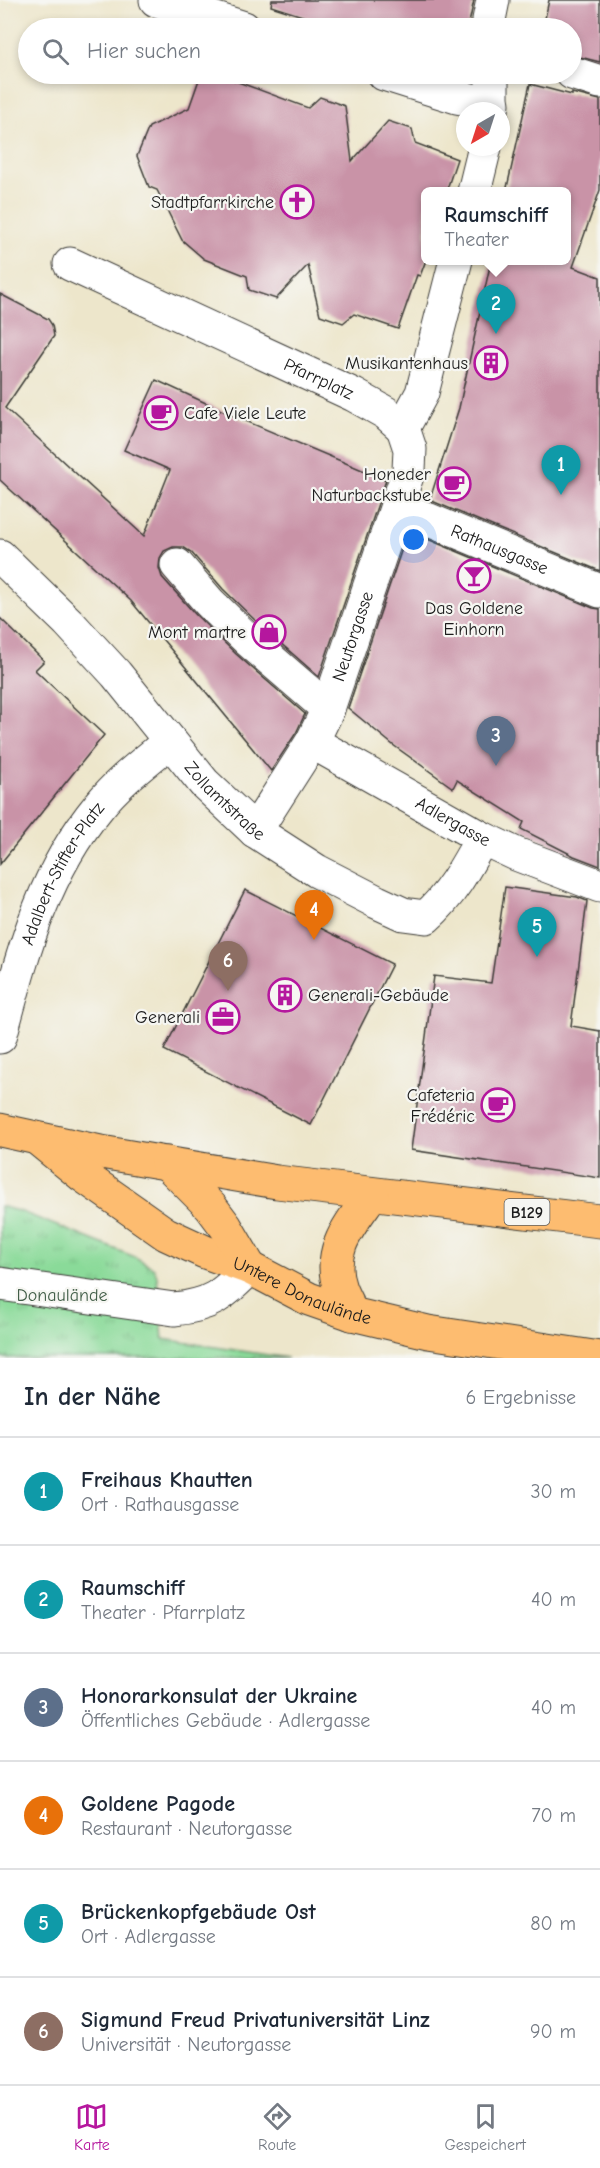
<!DOCTYPE html>
<html lang="de">
<meta charset="utf-8">
<style>
body{margin:0;font-family:"Comic Neue",sans-serif;background:#f2f2f3;color:#1f2937}
.compass{position:absolute;left:456px;top:102px;width:54px;height:54px;border-radius:50%;background:#fff;box-shadow:0 3px 9px #0003;rotate:219deg}
.you{position:absolute;left:414px;top:540px;width:21px;height:21px;margin:-15px;border:4px solid #fff;border-radius:50%;background:#1a73e8;box-shadow:0 0 0 9px #1a73e833}
.badge{display:grid;place-items:center;width:39px;height:39px;border-radius:50%;background:#b5179e;color:#fff;font-size:20px;font-weight:700}
.pin{position:absolute;translate:-50% -50px;filter:drop-shadow(0 2px 3px #0008)}
.pin::after{content:'';position:absolute;top:32px;width:21px;height:18px;background:inherit;clip-path:polygon(0 0,100% 0,50% 100%)}
.popup{position:absolute;left:421px;top:187px;width:150px;height:78px;box-sizing:border-box;display:grid;place-content:center;border-radius:9px;background:#fff;filter:drop-shadow(0 2px 4px #0005);font-size:20px;white-space:nowrap;color:#747a83}
.popup b{font-size:22px;color:#1f2937}
.popup::after{content:'';position:absolute;left:50%;top:100%;margin-left:-12px;border:12px solid transparent;border-top-color:#fff}
.list{margin:0;padding:0;list-style:none}
h2{display:flex;justify-content:space-between;align-items:center;height:78px;margin:0;padding:0 24px;font-size:26px}
h2 small{font-size:20px;font-weight:400;color:#747a83}
.list li{display:grid;grid-template-columns:39px 1fr auto;gap:18px;align-items:center;box-sizing:border-box;height:108px;padding:0 24px;border-top:2px solid #e0e1e3}
.list b{display:block;font-size:22px;white-space:nowrap}
.list p{margin:0;font-size:20px;white-space:nowrap;color:#747a83}
.list em{font-size:20px;font-style:normal;color:#747a83}
.icon{flex:none;width:33px;height:33px;fill:none;stroke:currentColor;stroke-width:2;stroke-linecap:round;stroke-linejoin:round}
.map{position:relative;flex:none;width:600px;height:1358px;overflow:hidden}
.search{position:absolute;background:#fff;box-shadow:0 3px 9px #0003;left:18px;right:18px;top:18px;height:66px;display:flex;align-items:center;gap:15px;box-sizing:border-box;padding:0 21px;border-radius:33px;color:#747a83;font-size:22px}
.sheet{height:726px;background:#fff}
nav{display:flex;justify-content:space-around;align-items:center;box-sizing:border-box;height:84px;border-top:2px solid #e0e1e3;background:#fff;font-size:16px;color:#747a83}
nav a{display:grid;justify-items:center;gap:3px}
nav .on{color:#b5179e}
.map>svg:first-child{display:block}
</style>
<div class="map">
<svg width="600" height="1358" viewBox="0 0 600 1358">
<defs>
<pattern id="park-tufts" width="24" height="20" patternUnits="userSpaceOnUse" patternTransform="scale(1.5)"><rect width="24" height="20" fill="#8ada99"/><path d="M3 7l-1-3M5 7V3M7 7l1-3M15 17l-1-3M17 17v-4M19 17l1-3" fill="none" stroke="#76ba83"/></pattern>
</defs>
<rect width="100%" height="100%" fill="#f6f6f2"/>
<filter id="ink" filterUnits="userSpaceOnUse"><feTurbulence type="fractalNoise" baseFrequency=".0167" numOctaves="2"/><feDisplacementMap in="SourceGraphic" scale="12" xChannelSelector="R" yChannelSelector="G"/><feConvolveMatrix kernelMatrix="1 2 1 2 8 2 1 2 1" color-interpolation-filters="sRGB"/></filter>
<filter id="wash" filterUnits="userSpaceOnUse"><feTurbulence type="fractalNoise" baseFrequency=".008" numOctaves="4" result="noise"/><feDisplacementMap in="SourceGraphic" scale="24" xChannelSelector="R" yChannelSelector="G"/><feGaussianBlur stdDeviation="1.35" result="paint"/><feColorMatrix in="noise" values="0 0 0 0 0 0 0 0 0 0 0 0 0 0 0 0 0 1.4 0 .05"/><feComposite in="paint" operator="in"/></filter>
<g filter="url(#wash)">
<rect width="100%" height="100%" fill="#ede6cb"/>
<polygon fill="url(#park-tufts)" stroke="#537b5a" stroke-width="1.5" points="0,1206 22,1212 135,1257 154,1268 157,1276 163,1339 288,1358 0,1358"/>
<g id="blocks">
<g fill="#c993a7">
<polygon points="272,0 474,0 468,28 340,28 271,6"/>
<polygon points="549,0 600,0 600,62 572,55 572,28 543,28"/>
<polygon points="201,74 231,74 230,79 308,108 320,97 345,106 352,161 388,121 412,129 415,143 457,159 446,192 426,192 426,260 420,276 417,275 398,329 354,314 343,323 320,315 308,265 276,299 249,290 247,276 204,259 182,240 157,190 149,187 137,156 149,127 189,108"/>
<polygon points="530,84 572,95 572,93 600,100 600,190 573,267 600,277 600,571 420,496 430,499 459,408 491,261 567,261 567,192 506,192"/>
<polygon points="0,294 48,319 52,325 54,336 5,408 144,536 170,470 124,450 156,380 234,416 386,480 319,677 261,626 223,589 191,552 183,547 173,547 164,551 160,558 159,568 162,577 195,614 236,654 305,714 296,733 271,771 131,601 0,480"/>
<polygon points="408,531 593,608 600,609 600,866 574,856 521,829 524,822 457,780 453,788 393,745 348,708"/>
<polygon points="0,618 44,661 35,670 104,735 0,864"/>
<polygon points="505,887 577,897 587,901 571,1026 600,1031 600,1178 411,1150 434,976 491,983"/>
<polygon points="245,890 392,964 311,1125 164,1050"/>
</g>
</g>
</g>
<g filter="url(#ink)">
<use href="#blocks" fill-opacity="0" stroke="#3b3a36" stroke-width="1.5"/>
<g fill="none" stroke-linecap="round" stroke-linejoin="round">
<defs>
<g id="minor">
<polyline points="156,0 244,28"/>
<polyline points="489,28 489,20 493,0"/>
<polyline points="572,73 600,82"/>
<polyline points="384,74 457,97 493,104"/>
<polyline points="492,111 492,74"/>
<polyline points="474,192 485,147"/>
<path id="s1" d="M70 264 354 395 386 413 403 428"/>
<polyline points="403,428 422,393 456,260"/>
<path id="s2" d="M398 507 600 591"/>
<path id="s3" d="M0 556 68 622 116 674 204 783 255 831 317 871 377 902 403 914 426 917C451 895 466 867 482 838"/>
<polyline points="177,565 209,602 248,640 328,709"/>
<path id="s4" d="M312 742 482 838 516 854 600 886"/>
<path id="s5" d="M255 831 312 742 328 709 409 470 410 449 403 428"/>
<path id="s6" d="M0 1037C23 953 42 875 99 806 119 781 145 762 170 741"/>
<path d="M0 1284 174 1309C213 1305 222 1295 250 1268"/>
</g>
<g id="major">
<polyline points="0,1130 101,1152 277,1182 600,1221"/>
<path id="s7" d="M39 1140 82 1175 166 1234 205 1252 250 1268 309 1299 352 1314 428 1332 600 1358"/>
<polyline points="167,1163 211,1207 226,1227 250,1268"/>
<path d="M352 1314C348 1306 343 1297 340 1289 326 1250 351 1224 372 1194"/>
</g>
</defs>
<use href="#minor" stroke="#3b3a36" stroke-width="35"/>
<use href="#major" stroke="#3b3a36" stroke-width="35"/>
<use href="#minor" stroke="#fff" stroke-width="33"/>
<use href="#major" stroke="#fdbc6f" stroke-width="33"/>
</g>
</g>
<defs>
<symbol id="church-ring" viewBox="-11 -11 22 22"><circle r="9.5" fill="#f6f6f2" stroke="#b5179e" stroke-width="1.5"/><path d="M-1.2-6h2.4v3.5h3.3v2.4h-3.3V6h-2.4V-.1h-3.3v-2.4h3.3Z" fill="#b5179e"/></symbol>
<symbol id="building-ring" viewBox="-11 -11 22 22"><circle r="9.5" fill="#f6f6f2" stroke="#b5179e" stroke-width="1.5"/><path d="M-4-6H4V6H1V3H-1V6H-4ZM-2.5-4.3h1.7v1.8h-1.7ZM.8-4.3h1.7v1.8H.8ZM-2.5-1h1.7V.8h-1.7ZM.8-1h1.7V.8H.8Z" fill="#b5179e"/></symbol>
<symbol id="cafe-ring" viewBox="-11 -11 22 22"><circle r="9.5" fill="#f6f6f2" stroke="#b5179e" stroke-width="1.5"/><path d="M-5.5-4.5H6V0H3Q3 3.5 0 3.5H-2.5Q-5.5 3.5-5.5 0ZM3-3.2v2h1.7v-2ZM-6 4.5H4V6H-6Z" fill="#b5179e"/></symbol>
<symbol id="bar-ring" viewBox="-11 -11 22 22"><circle r="9.5" fill="#f6f6f2" stroke="#b5179e" stroke-width="1.5"/><path d="M-6-5H6L.8 .8V4.5H3.5V6h-7V4.5H-.8V.8Z" fill="#b5179e"/></symbol>
<symbol id="shop-ring" viewBox="-11 -11 22 22"><circle r="9.5" fill="#f6f6f2" stroke="#b5179e" stroke-width="1.5"/><path d="M-5-2.5h2.3a2.7 3.5 0 0 1 5.4 0H5L5.5 6h-11ZM-1.5-2.5h3a1.5 2.3 0 0 0-3 0Z" fill="#b5179e"/></symbol>
<symbol id="office-ring" viewBox="-11 -11 22 22"><circle r="9.5" fill="#f6f6f2" stroke="#b5179e" stroke-width="1.5"/><path d="M-6-3h4V-5.5h4V-3h4V5H-6ZM-1-4.5V-3h2v-1.5ZM-6 0V1H6V0Z" fill="#b5179e"/></symbol>
</defs>
<g fill-rule="evenodd">
<use href="#church-ring" x="278" y="183" width="38" height="38"/>
<use href="#building-ring" x="472" y="344" width="38" height="38"/>
<use href="#cafe-ring" x="142" y="394" width="38" height="38"/>
<use href="#cafe-ring" x="435" y="465" width="38" height="38"/>
<use href="#bar-ring" x="455" y="557" width="38" height="38"/>
<use href="#shop-ring" x="250" y="613" width="38" height="38"/>
<use href="#building-ring" x="266" y="976" width="38" height="38"/>
<use href="#office-ring" x="204" y="998" width="38" height="38"/>
<use href="#cafe-ring" x="479" y="1086" width="38" height="38"/>
</g>
<g text-anchor="middle" stroke-width="4.5" stroke-linejoin="round" paint-order="stroke">
<rect fill="#f6f6f2" stroke="#5d5d5c" stroke-width="1.5" x="504.5" y="1199" width="45" height="26" rx="4.5"/>
<g font-size="16" font-weight="bold" fill="#1c1c1c">
<text x="527" y="1218">B129</text>
</g>
<g font-size="18" fill="#1c1c1c" stroke="#f6f6f2" text-anchor="end">
<text x="274" y="208">Stadtpfarrkirche</text>
<text x="468" y="369">Musikantenhaus</text>
<text x="184" y="419" text-anchor="start">Cafe Viele Leute</text>
<text x="431" y="480">Honeder<tspan x="431" dy="21">Naturbackstube</tspan></text>
<text x="474" y="614" text-anchor="middle">Das Goldene<tspan x="474" dy="21">Einhorn</tspan></text>
<text x="246" y="638">Mont martre</text>
<text x="308" y="1001" text-anchor="start">Generali-Gebäude</text>
<text x="200" y="1023">Generali</text>
<text x="475" y="1101">Cafeteria<tspan x="475" dy="21">Frédéric</tspan></text>
</g>
<g font-size="18" fill="#1c1c1c" stroke="#f6f6f2">
<text dy="6" stroke="none"><textPath href="#s1" startOffset="274">Pfarrplatz</textPath></text>
<text dy="6" stroke="none"><textPath href="#s2" startOffset="110">Rathausgasse</textPath></text>
<text dy="6" stroke="none"><textPath href="#s5" startOffset="219">Neutorgasse</textPath></text>
<text dy="6" stroke="none"><textPath href="#s3" startOffset="333">Zollamtstraße</textPath></text>
<text dy="6" stroke="none"><textPath href="#s4" startOffset="162">Adlergasse</textPath></text>
<text dy="6" stroke="none"><textPath href="#s6" startOffset="176">Adalbert-Stifter-Platz</textPath></text>
<text dy="6" stroke="none"><textPath href="#s7" startOffset="306">Untere Donaulände</textPath></text>
</g>
<g font-size="18" fill="#425e48" stroke="#f6f6f2">
<text x="62" y="1301">Donaulände</text>
</g>
</g>
</svg>
<svg class="compass" viewBox="-18 -18 36 36"><path d="M0-13l5 13h-10z" fill="#e53935"/><path d="M0 13l5-13h-10z" fill="#747a83"/></svg>
<div class="you"></div>
<div class="pin badge" style="left:561px;top:495px;background:#0f9aa8">1</div>
<div class="pin badge" style="left:496px;top:334px;background:#0f9aa8">2</div>
<div class="popup"><b>Raumschiff</b>Theater</div>
<div class="pin badge" style="left:496px;top:766px;background:#5c6f8a">3</div>
<div class="pin badge" style="left:314px;top:940px;background:#e8710a">4</div>
<div class="pin badge" style="left:537px;top:957px;background:#0f9aa8">5</div>
<div class="pin badge" style="left:228px;top:991px;background:#8d6e63">6</div>
<div class="search"><svg class="icon" aria-label="search" viewBox="0 0 24 24"><circle cx="10" cy="10" r="6"/><path d="M15 15l6 6"/></svg>Hier suchen</div>
</div>
<section class="sheet">
<h2>In der Nähe<small>6 Ergebnisse</small></h2>
<ul class="list">
<li><span class="badge" style="background:#0f9aa8">1</span><div><b>Freihaus Khautten</b><p>Ort · Rathausgasse</p></div><em>30 m</em></li>
<li><span class="badge" style="background:#0f9aa8">2</span><div><b>Raumschiff</b><p>Theater · Pfarrplatz</p></div><em>40 m</em></li>
<li><span class="badge" style="background:#5c6f8a">3</span><div><b>Honorarkonsulat der Ukraine</b><p>Öffentliches Gebäude · Adlergasse</p></div><em>40 m</em></li>
<li><span class="badge" style="background:#e8710a">4</span><div><b>Goldene Pagode</b><p>Restaurant · Neutorgasse</p></div><em>70 m</em></li>
<li><span class="badge" style="background:#0f9aa8">5</span><div><b>Brückenkopfgebäude Ost</b><p>Ort · Adlergasse</p></div><em>80 m</em></li>
<li><span class="badge" style="background:#8d6e63">6</span><div><b>Sigmund Freud Privatuniversität Linz</b><p>Universität · Neutorgasse</p></div><em>90 m</em></li>
</ul>
</section>
<nav>
<a class="on"><svg class="icon" aria-label="map" viewBox="0 0 24 24"><path d="M3 6l6-2 6 2 6-2v14l-6 2-6-2-6 2zM9 4v14M15 6v14"/></svg>Karte</a>
<a><svg class="icon" aria-label="directions" viewBox="0 0 24 24"><path d="M12 3l9 9-9 9-9-9zM9 14v-3h6M13 9l2 2-2 2"/></svg>Route</a>
<a><svg class="icon" aria-label="saved" viewBox="0 0 24 24"><path d="M7 4h10v16l-5-4-5 4z"/></svg>Gespeichert</a>
</nav>
